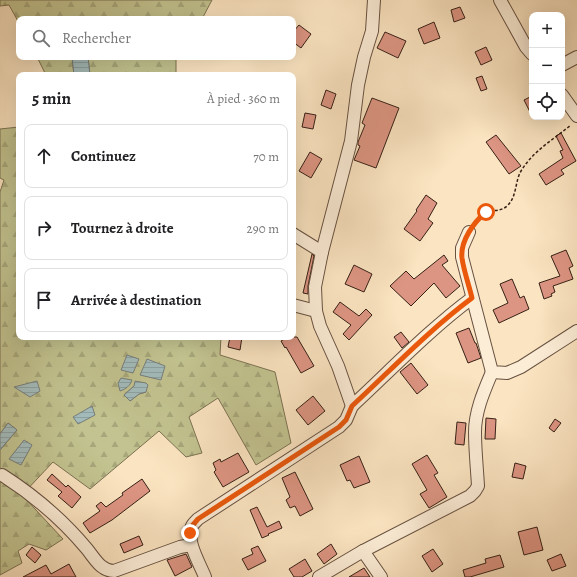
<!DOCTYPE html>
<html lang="fr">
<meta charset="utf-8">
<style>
body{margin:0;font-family:Alegreya,serif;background:#f2f2f2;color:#202124}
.controls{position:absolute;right:12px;top:12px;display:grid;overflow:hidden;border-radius:8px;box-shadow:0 4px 16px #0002}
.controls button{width:36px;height:36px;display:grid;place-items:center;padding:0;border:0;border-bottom:1px solid #e0e0e0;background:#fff;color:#202124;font:20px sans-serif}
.stop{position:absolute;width:12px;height:12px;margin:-9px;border:3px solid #ea580c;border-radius:50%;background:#fff}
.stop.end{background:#ea580c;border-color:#fff;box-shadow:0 1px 4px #0008}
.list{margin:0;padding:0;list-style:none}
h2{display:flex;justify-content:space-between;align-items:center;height:52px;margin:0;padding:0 16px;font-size:17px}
h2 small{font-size:13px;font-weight:400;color:#757577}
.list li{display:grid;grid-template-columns:26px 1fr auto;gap:12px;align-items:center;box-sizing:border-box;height:64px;margin:0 8px 8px;padding:0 8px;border:1px solid #e0e0e0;border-radius:8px}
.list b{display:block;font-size:15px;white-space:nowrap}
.list em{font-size:13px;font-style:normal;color:#757577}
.icon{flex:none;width:22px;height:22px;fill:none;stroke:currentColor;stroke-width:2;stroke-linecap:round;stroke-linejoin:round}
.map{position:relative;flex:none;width:577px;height:577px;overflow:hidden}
.search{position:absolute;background:#fff;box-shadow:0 4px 16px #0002;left:16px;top:16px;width:280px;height:44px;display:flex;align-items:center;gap:10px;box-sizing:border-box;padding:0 14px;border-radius:8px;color:#757577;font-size:15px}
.panel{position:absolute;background:#fff;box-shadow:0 4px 16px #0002;left:16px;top:72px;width:280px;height:268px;border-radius:8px}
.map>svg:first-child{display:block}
</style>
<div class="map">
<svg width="577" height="577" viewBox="0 0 577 577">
<defs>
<pattern id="forest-firs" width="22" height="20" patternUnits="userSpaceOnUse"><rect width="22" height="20" fill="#c2c390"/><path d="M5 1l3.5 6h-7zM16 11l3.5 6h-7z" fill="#a7a77b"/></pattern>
<pattern id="water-rules" width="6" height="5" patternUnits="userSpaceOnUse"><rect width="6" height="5" fill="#a3bcbc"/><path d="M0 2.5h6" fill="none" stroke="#8da1a1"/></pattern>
</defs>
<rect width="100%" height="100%" fill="#fbe4c1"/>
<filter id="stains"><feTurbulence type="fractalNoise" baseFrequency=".005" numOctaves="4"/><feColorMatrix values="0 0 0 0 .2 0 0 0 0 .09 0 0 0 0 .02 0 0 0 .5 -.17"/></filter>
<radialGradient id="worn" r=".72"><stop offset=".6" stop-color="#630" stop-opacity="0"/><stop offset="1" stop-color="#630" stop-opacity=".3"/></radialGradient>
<g fill="url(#forest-firs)" stroke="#7c7253" fill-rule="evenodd">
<polygon points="0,0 212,0 202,19 19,19 19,23 9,5 0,6"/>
<polygon points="37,57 72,57 74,75 46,75"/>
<polygon points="88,57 176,57 176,75 90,75"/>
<path d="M19 127V337H221L220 355 275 372 291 443 256 465 218 398 189 417 202 453 186 457 159 431 90 489 53 462 22 495 63 539 46 550 29 544 18 551 22 563 0 575V450L17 430 8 423 0 434V192L4 180 0 178V129ZM134 386 146 392 139 394 130 401 124 395Z"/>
</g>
<g fill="url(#water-rules)" stroke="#777e7a">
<polygon points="72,57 88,57 90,75 74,75"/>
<polygon points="127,355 139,359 133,373 121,370"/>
<polygon points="147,359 165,366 161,380 140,375"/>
<path d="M121 378 132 380C130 386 126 389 120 391L118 383Z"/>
<polygon points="37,381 40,391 30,397 14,387"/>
<polygon points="135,381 146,383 148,385 146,392 139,394 130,401 124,395 134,386"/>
<polygon points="92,406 95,415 78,424 73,417"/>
<polygon points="8,423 17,430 0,450 0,434"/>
<polygon points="24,440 32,445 21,465 9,459"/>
</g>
<g fill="#dd9583" stroke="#362016">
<polygon points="460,7 465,18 454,22 451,10"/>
<polygon points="434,22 440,38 424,44 418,29"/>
<polygon points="299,25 311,34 301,48 293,42 293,32"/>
<polygon points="385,32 406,41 398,58 377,48"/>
<polygon points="486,47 492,60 481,65 475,52"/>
<polygon points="482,76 487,89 481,91 476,78"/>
<polygon points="326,90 336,94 331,109 321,105"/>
<polygon points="532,96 532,116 524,100"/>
<polygon points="372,98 399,108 376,168 354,160 360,146 358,145 358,142 365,125 362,123"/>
<polygon points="305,113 316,115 313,129 302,127"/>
<polygon points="561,133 576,161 561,170 564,174 546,185 539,174 563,158 560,151 563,150 556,136"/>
<polygon points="496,135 521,166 509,174 486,142"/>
<polygon points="310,152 322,159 311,178 299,171"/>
<polygon points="426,195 437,203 428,219 433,223 420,241 404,229 417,211 416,210"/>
<polygon points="566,250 573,266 569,268 573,279 553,286 555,292 551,294 552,296 544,299 539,283 560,276 551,256"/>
<polygon points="312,254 314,256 308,286 308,294 303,293"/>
<polygon points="444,255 448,261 442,265 460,286 446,298 434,283 411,306 390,286 406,271 414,279"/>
<polygon points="354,265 372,274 364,292 345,284"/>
<polygon points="512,279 520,298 524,296 529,309 499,323 493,310 508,303 500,284"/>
<polygon points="340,302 359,316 366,309 372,315 349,340 343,334 351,325 333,312"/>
<polygon points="469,328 475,343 476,343 481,358 468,363 456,333"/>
<polygon points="401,332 409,342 402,348 394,337"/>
<polygon points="230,337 242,337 240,350 228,347"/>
<polygon points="288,337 297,337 314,366 301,373 286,347 285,348 281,341"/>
<polygon points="411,363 428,385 417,394 400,372"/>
<polygon points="313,396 325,411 308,425 296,410"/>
<polygon points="486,418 496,419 495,439 485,439"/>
<polygon points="555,419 561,423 554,432 549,428"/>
<polygon points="457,422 466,423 464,445 455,444"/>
<polygon points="238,453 249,472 223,487 214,472 216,470 213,463 220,459 221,462"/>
<polygon points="427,455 438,473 434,475 447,497 429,508 420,494 427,490 412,464"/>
<polygon points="359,456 370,482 354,488 350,480 347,481 340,465"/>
<polygon points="515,463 526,466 523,479 512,477"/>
<polygon points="295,472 313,509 300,516 295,506 290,508 286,500 290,497 282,478"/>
<polygon points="52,474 66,487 68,485 81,497 72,508 58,496 62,492 47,480"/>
<polygon points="142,479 150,491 112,520 90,533 83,523 100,511 96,506 101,502 106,507 123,495 122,493"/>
<polygon points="257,507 267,527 279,521 282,528 268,534 269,535 262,538 250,510"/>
<polygon points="537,527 543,550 524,555 518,532"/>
<polygon points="139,536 143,545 124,553 120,544"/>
<polygon points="331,544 337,554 324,564 317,554"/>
<polygon points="258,546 266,561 248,570 242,559 253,554 251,549"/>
<polygon points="32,547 41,555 35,563 26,555"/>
<polygon points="433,549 443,564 432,572 422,556"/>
<polygon points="186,554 192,567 175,576 167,560"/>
<polygon points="561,554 566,566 552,571 547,560"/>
<polygon points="500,555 504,567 470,577 465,577 463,570 486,563 485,559"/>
<polygon points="305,559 312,571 302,577 294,577 289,569"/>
<polygon points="69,564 76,577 23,577 46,565 51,574"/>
<polygon points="364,568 370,577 349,577"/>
</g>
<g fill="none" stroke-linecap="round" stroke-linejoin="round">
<defs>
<g id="minor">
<polyline points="500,0 526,47 532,54"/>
<polyline points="562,65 577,57"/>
<polyline points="562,95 577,116"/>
<polyline points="469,232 462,248 462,257 492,372 507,373 521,367 577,331"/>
<polyline points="293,234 322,252"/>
<polyline points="293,305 316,311"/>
<polyline points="352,406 338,366 320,326 316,311 315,287 322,252 351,141 358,85 364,57 372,31 374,0"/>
<path d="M2 475C35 496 62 519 87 549 95 559 101 571 114 571L180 547 191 545"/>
<polyline points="363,551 381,577"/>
<path d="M205 577C200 564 185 540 192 526 193 524 196 521 198 519L339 427 346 420 352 406C392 369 429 330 472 298"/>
<path d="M319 577 363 551 470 496 475 491 478 486C477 468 475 450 475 432 475 411 484 391 492 372"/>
</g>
</defs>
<use href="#minor" stroke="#675141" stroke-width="14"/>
<path stroke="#362016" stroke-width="1.5" stroke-dasharray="3 2" stroke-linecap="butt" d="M474 223C486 205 499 215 508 205 517 196 515 181 521 171 533 151 554 139 571 125"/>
<use href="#minor" stroke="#fcedd7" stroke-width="12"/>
</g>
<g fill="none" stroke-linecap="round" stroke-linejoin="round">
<path stroke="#ea580c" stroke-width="5" d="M190 533 192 526 198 519 339 427 346 420 352 406C392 369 429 330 472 298 469 285 464 272 462 258 460 241 474 222 486 212"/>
</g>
<rect width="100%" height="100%" filter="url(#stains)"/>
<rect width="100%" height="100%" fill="url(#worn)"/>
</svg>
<div class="controls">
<button>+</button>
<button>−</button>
<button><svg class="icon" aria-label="locate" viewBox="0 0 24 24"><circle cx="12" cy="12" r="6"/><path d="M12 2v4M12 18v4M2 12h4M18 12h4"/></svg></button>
</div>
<div class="stop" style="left:486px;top:212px"></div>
<div class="stop end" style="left:190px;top:533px"></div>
<div class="search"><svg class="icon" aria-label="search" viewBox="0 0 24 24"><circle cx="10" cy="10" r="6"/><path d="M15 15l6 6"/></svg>Rechercher</div>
<section class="panel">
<h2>5 min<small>À pied · 360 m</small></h2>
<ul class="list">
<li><svg class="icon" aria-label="ahead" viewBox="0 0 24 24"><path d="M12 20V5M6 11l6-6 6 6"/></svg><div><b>Continuez</b></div><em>70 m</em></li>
<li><svg class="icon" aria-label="right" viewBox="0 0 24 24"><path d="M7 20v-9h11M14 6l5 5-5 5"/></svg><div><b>Tournez à droite</b></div><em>290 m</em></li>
<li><svg class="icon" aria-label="arrive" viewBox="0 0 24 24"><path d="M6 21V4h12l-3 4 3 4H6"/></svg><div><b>Arrivée à destination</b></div></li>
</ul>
</section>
</div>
